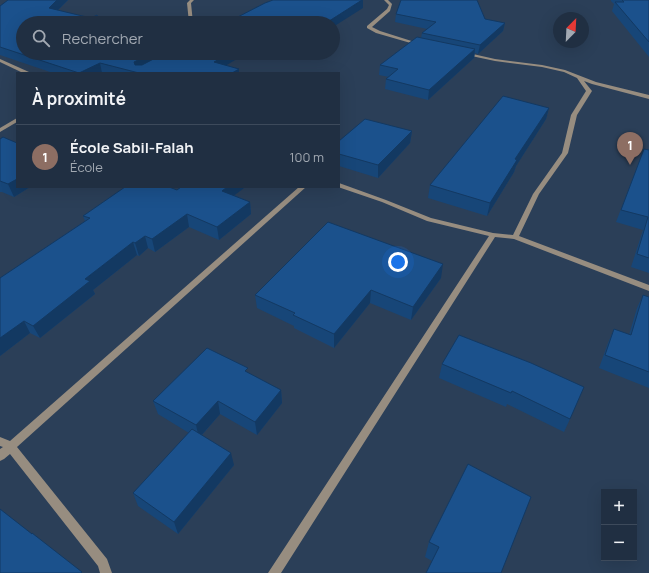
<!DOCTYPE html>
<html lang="fr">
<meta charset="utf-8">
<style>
body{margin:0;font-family:Manrope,sans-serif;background:#283749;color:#f1f3f6}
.controls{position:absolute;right:12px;bottom:12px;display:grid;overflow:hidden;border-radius:0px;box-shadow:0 4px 16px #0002}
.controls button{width:36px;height:36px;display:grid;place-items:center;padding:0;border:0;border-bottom:1px solid #3d4a5b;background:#202f42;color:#f1f3f6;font:20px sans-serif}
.compass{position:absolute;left:553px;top:12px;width:36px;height:36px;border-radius:50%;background:#202f42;box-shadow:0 4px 16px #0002;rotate:24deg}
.you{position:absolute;left:398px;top:262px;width:14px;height:14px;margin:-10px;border:3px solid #fff;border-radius:50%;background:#1a73e8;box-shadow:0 0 0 6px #1a73e833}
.badge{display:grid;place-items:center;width:26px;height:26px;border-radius:50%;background:#eea73c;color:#fff;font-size:13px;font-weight:700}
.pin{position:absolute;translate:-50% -33px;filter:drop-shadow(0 1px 2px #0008)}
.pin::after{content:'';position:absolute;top:21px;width:14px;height:12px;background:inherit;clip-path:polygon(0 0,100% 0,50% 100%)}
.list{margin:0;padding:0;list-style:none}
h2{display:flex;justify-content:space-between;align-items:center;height:52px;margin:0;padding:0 16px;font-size:17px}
h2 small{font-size:13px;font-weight:400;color:#a2a9b2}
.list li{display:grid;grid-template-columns:26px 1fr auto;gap:12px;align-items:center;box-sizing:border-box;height:64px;padding:0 16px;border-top:1px solid #3d4a5b}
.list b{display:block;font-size:15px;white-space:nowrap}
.list p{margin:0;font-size:13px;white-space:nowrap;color:#a2a9b2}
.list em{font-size:13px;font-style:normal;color:#a2a9b2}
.icon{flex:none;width:22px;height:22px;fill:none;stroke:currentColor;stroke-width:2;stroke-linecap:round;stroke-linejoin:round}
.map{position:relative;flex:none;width:649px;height:573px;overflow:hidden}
.search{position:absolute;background:#202f42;box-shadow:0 4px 16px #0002;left:16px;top:16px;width:324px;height:44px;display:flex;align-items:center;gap:10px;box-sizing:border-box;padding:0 14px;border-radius:22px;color:#a2a9b2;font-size:15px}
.panel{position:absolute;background:#202f42;box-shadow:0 4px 16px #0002;left:16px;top:72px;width:324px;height:116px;border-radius:0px}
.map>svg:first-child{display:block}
</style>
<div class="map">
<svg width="649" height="573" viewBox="0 0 649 573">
<rect width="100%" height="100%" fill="#2b3f58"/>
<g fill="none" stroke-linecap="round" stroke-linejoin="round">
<g fill="#978d80" fill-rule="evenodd">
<polygon points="190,0 194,0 191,3 193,23 189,23 187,3"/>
<polygon points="384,0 388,0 392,4 390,11 372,27 380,31 421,44 421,46 376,33 367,28 367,26 387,9 389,5"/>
<polygon points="464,52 495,59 542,65 565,70 596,82 649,95 649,99 592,84 584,81 592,91 577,115 568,153 539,194 519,236 649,285 649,291 514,239 495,237 281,573 268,573 489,236 427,221 382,202 338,187 339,183 386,200 431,218 493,233 513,235 533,194 562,153 571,115 586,91 577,78 564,72 542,67 495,61 462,54 462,53"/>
<polygon points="0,59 29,72 29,73 23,73 0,62"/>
<polygon points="17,118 17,122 0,132 0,128"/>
<polygon points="299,187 306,187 17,447 107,559 112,573 100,573 98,566 10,454 4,459 0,461 0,449 3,447 0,446 0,437 10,441"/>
</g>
</g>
<g fill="#174678">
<polygon points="8,0 68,0 58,10 100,23 23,23 226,65 239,69 239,73 53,73 0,55 0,6"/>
<polygon points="611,0 649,0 649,57 612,11 614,4 611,1"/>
<polygon points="396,14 485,19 505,23 503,31 478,54 475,53 474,58 428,100 385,89 386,79 389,77 379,75 380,65 421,38 422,33 427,29 395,22"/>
<polygon points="549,108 546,119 516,166 514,172 487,216 428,198 430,185"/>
<polygon points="412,131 410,143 378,178 339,166 339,141"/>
<polygon points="0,139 17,187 30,187 14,197 2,192 0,192"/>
<polygon points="644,149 649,150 649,273 631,267 643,230 616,222"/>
<polygon points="181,187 244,187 244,188 234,195 250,202 251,214 219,240 189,227 155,252 148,248 139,256 137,255 93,290 95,294 40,338 30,333 0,356 0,278 85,221 83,216 177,190"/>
<polygon points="441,278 411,320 370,303 334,348 294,328 294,326 257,308 255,295"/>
<polygon points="643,295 649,297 649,388 599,368 608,343 614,329 629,335 637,308"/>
<polygon points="459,335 570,419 564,432 507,404 506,407 439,378 442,364"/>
<polygon points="248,373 281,390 282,403 257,435 220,414 202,435 234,465 178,534 138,506 133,493 189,433 158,414 153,401"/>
<polygon points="429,542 501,573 432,561 425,557"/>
</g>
<g fill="#133962">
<polygon points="57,0 68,0 52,16 49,8"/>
<polygon points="362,0 363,0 363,8 333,27 333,23 326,23"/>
<polygon points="505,23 503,31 478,54 480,45"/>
<polygon points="475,49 474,58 428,100 429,90"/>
<polygon points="152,53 172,53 136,72 134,62"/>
<polygon points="230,53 247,53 215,72 214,62"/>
<polygon points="100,63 102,73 79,73"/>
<polygon points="239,69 239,73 232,73"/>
<polygon points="549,108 546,119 516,166 514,172 487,216 490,203 515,159"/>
<polygon points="412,131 410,143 378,178 378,165"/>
<polygon points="17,179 17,187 30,187 14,197 8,184"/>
<polygon points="227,187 244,187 244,188 224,203 222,191"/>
<polygon points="250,202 251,214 219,240 217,227"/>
<polygon points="187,214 189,227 155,252 152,239"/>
<polygon points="145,236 148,248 139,256 135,243"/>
<polygon points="133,242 137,255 93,290 95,294 40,338 33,326 85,279"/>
<polygon points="443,264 441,278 411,320 413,307"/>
<polygon points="371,290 370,303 334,348 334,334"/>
<polygon points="24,321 30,333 0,356 0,338"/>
<polygon points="281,390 282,403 257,435 255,422"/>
<polygon points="218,401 220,414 199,438 196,425"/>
<polygon points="231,453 234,465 178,534 174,522"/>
</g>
<g fill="#1b518c" stroke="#133962">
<polygon points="8,0 57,0 49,8 91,18 97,15 100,23 23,23 23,53 152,53 134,62 135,65 142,65 165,53 230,53 214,62 239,69 232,73 139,73 100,63 79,73 0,47 0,6"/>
<polygon points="273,0 362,0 326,23 226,23 265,3"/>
<polygon points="401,0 477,0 485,19 505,23 480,45 422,33 436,22 396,14"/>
<polygon points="622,0 649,0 649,42 615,2 624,2"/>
<polygon points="417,37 475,49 429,90 386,79 398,69 380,65"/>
<polygon points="503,96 549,108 515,159 517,160 490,203 430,185"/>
<polygon points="365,119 412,131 378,165 339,154 339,141"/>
<polygon points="3,137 17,143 17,179 8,184 0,181 0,139"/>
<polygon points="644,149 649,150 649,258 637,254 648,217 621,210"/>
<polygon points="125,187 169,187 177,190 181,187 227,187 222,191 250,202 217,227 187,214 152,239 145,236 135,243 133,242 85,279 90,281 33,326 24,321 0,338 0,278 90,218 83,216"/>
<polygon points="328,222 443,264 413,307 371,290 334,334 293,315 295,313 255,295"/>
<polygon points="643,295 649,297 649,372 605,355 614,329 631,335"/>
<polygon points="459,335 531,363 584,387 570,419 512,391 511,393 442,364"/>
<polygon points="207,348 248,368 245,371 281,390 255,422 218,401 196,425 153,401"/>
<polygon points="192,429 231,453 174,522 133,493"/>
<polygon points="468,464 531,497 501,573 426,573 439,547 429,542"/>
<polygon points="0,509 32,534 32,533 82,572 81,573 0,573"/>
</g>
</svg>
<div class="controls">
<button>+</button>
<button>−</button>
</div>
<svg class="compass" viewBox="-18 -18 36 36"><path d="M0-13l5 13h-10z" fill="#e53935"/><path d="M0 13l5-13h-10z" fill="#a2a9b2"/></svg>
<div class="you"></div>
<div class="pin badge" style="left:630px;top:165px;background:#8d6e63">1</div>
<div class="search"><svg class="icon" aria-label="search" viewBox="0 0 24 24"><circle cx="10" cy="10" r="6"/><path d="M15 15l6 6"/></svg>Rechercher</div>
<section class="panel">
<h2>À proximité<small></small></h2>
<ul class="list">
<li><span class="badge" style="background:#8d6e63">1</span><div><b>École Sabil-Falah</b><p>École</p></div><em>100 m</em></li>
</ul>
</section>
</div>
